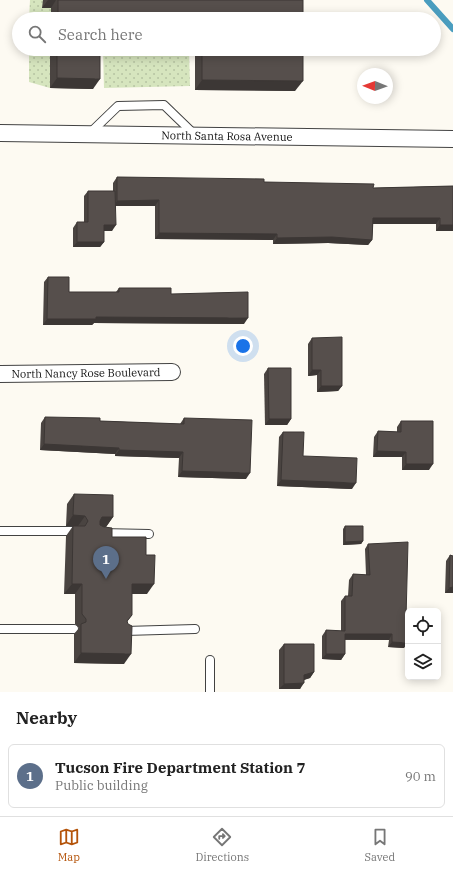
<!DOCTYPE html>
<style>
body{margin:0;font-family:"IBM Plex Serif",serif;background:#f2f2f2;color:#222}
.controls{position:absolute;right:12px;bottom:12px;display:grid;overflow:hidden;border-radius:6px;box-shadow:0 2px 10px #0003}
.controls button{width:36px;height:36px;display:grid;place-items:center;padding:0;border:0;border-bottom:1px solid #e0e0e0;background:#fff;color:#222;font:20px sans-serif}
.compass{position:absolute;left:357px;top:68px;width:36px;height:36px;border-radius:50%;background:#fff;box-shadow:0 2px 10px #0003;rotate:271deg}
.you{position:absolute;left:243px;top:346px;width:14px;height:14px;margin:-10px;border:3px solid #fff;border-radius:50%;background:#1a73e8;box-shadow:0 0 0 6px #1a73e833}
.badge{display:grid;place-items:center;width:26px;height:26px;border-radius:50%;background:#b45309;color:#fff;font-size:13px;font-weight:700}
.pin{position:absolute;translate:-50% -33px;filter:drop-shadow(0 1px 2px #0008)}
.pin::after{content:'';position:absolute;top:21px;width:14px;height:12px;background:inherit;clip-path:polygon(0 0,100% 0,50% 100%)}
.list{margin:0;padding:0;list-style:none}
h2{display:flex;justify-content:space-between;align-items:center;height:52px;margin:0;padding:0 16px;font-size:17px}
h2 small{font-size:13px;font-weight:400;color:#767676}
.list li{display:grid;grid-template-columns:26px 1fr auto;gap:12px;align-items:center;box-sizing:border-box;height:64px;margin:0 8px 8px;padding:0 8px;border:1px solid #e0e0e0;border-radius:6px}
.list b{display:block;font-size:15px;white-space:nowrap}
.list p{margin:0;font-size:13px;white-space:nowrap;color:#767676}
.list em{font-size:13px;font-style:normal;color:#767676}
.icon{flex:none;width:22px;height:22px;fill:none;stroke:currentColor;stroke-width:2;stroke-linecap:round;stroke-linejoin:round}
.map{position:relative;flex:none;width:453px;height:692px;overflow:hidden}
.search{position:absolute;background:#fff;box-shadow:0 2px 10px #0003;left:12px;right:12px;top:12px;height:44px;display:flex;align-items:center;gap:10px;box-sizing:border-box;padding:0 14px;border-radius:22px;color:#767676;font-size:15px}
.sheet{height:124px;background:#fff}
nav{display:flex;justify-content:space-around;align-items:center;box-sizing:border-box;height:56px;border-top:1px solid #e0e0e0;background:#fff;font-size:11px;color:#767676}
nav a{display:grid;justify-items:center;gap:2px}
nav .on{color:#b45309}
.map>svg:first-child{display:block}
</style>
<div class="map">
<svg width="453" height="692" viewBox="0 0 453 692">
<defs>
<pattern id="grass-dots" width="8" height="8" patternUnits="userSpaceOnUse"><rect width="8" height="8" fill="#d6e5be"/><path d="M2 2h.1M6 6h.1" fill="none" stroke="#b6c3a2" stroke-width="1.8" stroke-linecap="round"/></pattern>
</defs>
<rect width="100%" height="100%" fill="#fdfaf2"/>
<g fill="url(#grass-dots)">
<polygon points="30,0 43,0 43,8 51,8 51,19 29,19"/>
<polygon points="29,49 50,49 50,88 29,82"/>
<polygon points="103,49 189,49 190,86 104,88"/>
</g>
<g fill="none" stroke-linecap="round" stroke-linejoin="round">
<polyline stroke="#4a9dbf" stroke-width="6" points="427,0 453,29"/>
<defs>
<g id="lane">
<polyline points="90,133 118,106 164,105 195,135"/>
<polyline points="0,531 76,531"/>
<polyline points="101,533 149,534"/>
<polyline points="0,629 74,629"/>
<polyline points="125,631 195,629"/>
<polyline points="210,660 210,692"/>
</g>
<g id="street">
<path id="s1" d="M0 133 453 139"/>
<path id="s2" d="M0 374 172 372"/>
</g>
</defs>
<use href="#lane" stroke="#424242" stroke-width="10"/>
<use href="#street" stroke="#424242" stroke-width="18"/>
<use href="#lane" stroke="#fff" stroke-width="8"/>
<use href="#street" stroke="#fff" stroke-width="16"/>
</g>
<g fill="#4a4441">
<polygon points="43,0 303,0 303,19 51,19 51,8 42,8"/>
<polygon points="50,49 100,49 93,89 50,88"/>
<polygon points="195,49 303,49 295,91 195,90"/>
<polygon points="117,177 264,182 373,188 453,186 453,231 436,231 436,224 373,224 372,240 368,245 328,243 273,244 273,240 155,239 155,206 116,206 112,231 104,231 104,242 100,247 73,247 73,228 77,222 84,222 84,196 88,191 113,191 113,183"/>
<polygon points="48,277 69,292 116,292 119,288 171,294 244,324 94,323 92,325 43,325 44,282"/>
<polygon points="312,338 342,386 338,391 317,392 317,375 308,376 308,344"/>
<polygon points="268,368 291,419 287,425 265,425 264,374"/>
<polygon points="45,417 100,421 180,424 184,418 246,479 178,477 179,458 115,456 115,454 40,450 41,423"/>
<polygon points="401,421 429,470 402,470 402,457 373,457 374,437 378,431 397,432 397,427"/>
<polygon points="283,432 303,456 352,489 277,486 279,437"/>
<polygon points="74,494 113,517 106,527 104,527 112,537 146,555 147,594 132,594 132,615 127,622 124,664 74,663 74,634 79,628 75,624 75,594 64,594 66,536 73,526 78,526 66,526 67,504"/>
<polygon points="345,526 363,541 361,544 343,545 343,529"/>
<polygon points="368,544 404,648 388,647 389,640 345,640 345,654 341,660 322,659 322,636 326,630 341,631 341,601 345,596 348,596 349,580 353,574 366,575 365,549"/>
<polygon points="450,555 453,556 453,593 445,593 446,561"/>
<polygon points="284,644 314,672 310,678 304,680 300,689 279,689 279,650"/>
</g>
<g fill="#3c3735">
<polygon points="48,0 56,0 51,8 42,8"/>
<polygon points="101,13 139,13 135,19 97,19"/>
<polygon points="165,14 202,14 199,19 161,19"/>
<polygon points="57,78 100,79 93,89 50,88"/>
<polygon points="202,80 303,81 295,91 195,90"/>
<polygon points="159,200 155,206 113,206 117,201"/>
<polygon points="373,218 440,218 436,224 369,224"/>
<polygon points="104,225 116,225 112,231 100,231"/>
<polygon points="440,225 453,225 453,231 436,231"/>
<polygon points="159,233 277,234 273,240 155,239"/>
<polygon points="332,237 372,240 368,245 328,243 273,244 277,238"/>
<polygon points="77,242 104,242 100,247 73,247"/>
<polygon points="96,317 248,318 244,324 94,323 92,325 43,325 47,319"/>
<polygon points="312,370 321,370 317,375 308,376"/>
<polygon points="321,386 342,386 338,391 317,392"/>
<polygon points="269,419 291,419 287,425 265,425"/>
<polygon points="44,444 119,448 115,454 40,450"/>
<polygon points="119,450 183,452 179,458 115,456"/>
<polygon points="377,451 406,452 402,457 373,457"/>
<polygon points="406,464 433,464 429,470 402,470"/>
<polygon points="182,471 250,473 246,479 178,477"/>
<polygon points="281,480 356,483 352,489 277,486"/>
<polygon points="73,515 85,516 78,526 66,526"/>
<polygon points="102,517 113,517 106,527 95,527"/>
<polygon points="363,541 361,544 343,545 345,542"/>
<polygon points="72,584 82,584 75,594 64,594"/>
<polygon points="132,584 154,584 147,594 125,594"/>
<polygon points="453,587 453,593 445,593 449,588"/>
<polygon points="345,634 392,634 389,640 342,639"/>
<polygon points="392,642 408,643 404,648 388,647"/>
<polygon points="81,653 131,654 124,664 74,663"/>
<polygon points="326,654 345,654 341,660 322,659"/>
<polygon points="314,672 310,678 300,681 304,675"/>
<polygon points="304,683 300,689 279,689 284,684"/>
</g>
<g fill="#564f4c" stroke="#3c3735">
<polygon points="58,0 303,0 303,19 202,19 202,14 165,14 165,19 139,19 139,13 101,13 101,19 58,19"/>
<polygon points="57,49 100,49 100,79 57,78"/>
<polygon points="202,49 303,49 303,81 202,80"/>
<polygon points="117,177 264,179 264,182 374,184 373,188 453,186 453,225 440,225 440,218 373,218 372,240 332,237 277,238 277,234 159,233 159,200 117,201"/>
<polygon points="88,191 115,191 116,225 104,225 104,242 77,242 77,222 88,222"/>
<polygon points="48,277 69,277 69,292 119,292 119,288 171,288 171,294 248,292 248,318 96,317 96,319 47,319"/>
<polygon points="342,337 342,386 321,386 321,370 312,370 312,338"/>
<polygon points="268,368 291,368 291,419 269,419"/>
<polygon points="45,417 100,418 100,421 184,424 184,418 252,420 250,473 182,471 183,452 119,450 119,448 44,444"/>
<polygon points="401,421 433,421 433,464 406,464 406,452 377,451 378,431 401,432"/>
<polygon points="283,432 304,432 303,456 357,458 356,483 281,480"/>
<polygon points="74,494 113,495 113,517 102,517 100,521 100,525 104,527 112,528 112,537 146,537 146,555 155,555 154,584 132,584 132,615 127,621 128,624 132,626 131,654 81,653 81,624 86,622 86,619 82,614 82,584 72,584 73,526 85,526 88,521 85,516 73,515"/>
<polygon points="345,526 363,526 363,541 345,542"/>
<polygon points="408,542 406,618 408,618 408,643 392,642 392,634 345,634 345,654 326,654 326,630 345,631 345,596 352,596 353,574 370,575 368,544"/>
<polygon points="450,555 453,556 453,587 449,588"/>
<polygon points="284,644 314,644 314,672 304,675 304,683 284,684"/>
</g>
<g text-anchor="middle" stroke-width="4" stroke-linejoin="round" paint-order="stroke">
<g font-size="11" fill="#0f0f0f" stroke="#fff">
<text dy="4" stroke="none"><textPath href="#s1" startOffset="227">North Santa Rosa Avenue</textPath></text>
<text dy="4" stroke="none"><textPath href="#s2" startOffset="86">North Nancy Rose Boulevard</textPath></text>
</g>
</g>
</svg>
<div class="controls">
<button><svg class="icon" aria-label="locate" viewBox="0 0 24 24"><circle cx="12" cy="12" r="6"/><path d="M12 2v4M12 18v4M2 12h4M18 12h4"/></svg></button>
<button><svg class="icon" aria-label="layers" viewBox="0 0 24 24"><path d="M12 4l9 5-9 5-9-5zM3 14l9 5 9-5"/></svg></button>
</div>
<svg class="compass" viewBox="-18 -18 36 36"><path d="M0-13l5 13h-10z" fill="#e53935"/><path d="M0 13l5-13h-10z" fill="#767676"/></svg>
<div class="you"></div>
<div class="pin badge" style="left:106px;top:579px;background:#5c6f8a">1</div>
<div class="search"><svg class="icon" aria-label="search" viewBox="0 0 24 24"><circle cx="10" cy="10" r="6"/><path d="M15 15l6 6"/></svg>Search here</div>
</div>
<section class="sheet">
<h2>Nearby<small></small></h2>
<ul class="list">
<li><span class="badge" style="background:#5c6f8a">1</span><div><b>Tucson Fire Department Station 7</b><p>Public building</p></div><em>90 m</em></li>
</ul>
</section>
<nav>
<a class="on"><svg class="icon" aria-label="map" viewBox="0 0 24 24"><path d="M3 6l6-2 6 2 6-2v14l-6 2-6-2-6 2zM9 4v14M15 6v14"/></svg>Map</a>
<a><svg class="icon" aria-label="directions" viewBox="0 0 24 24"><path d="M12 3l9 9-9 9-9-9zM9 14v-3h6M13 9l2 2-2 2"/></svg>Directions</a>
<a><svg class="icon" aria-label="saved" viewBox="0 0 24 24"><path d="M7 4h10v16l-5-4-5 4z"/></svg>Saved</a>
</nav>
